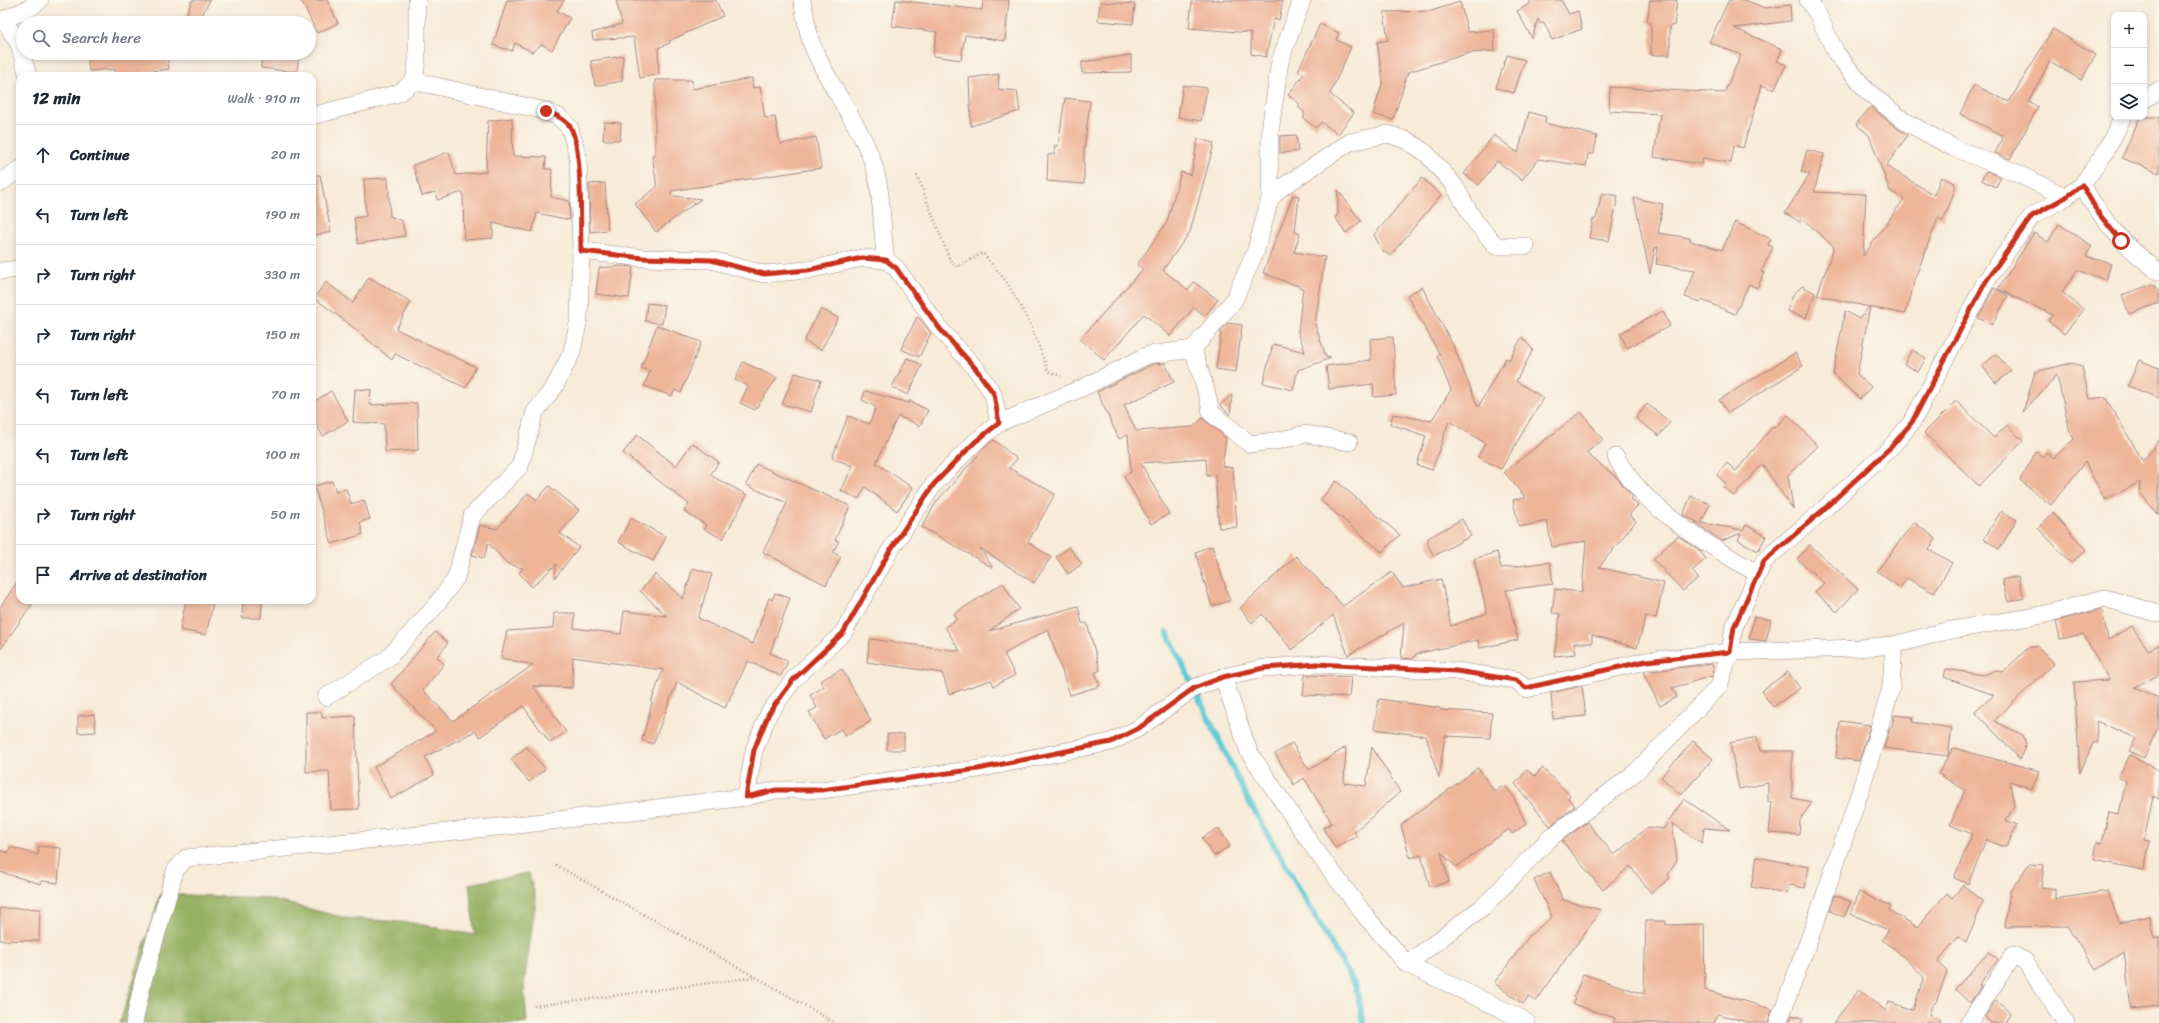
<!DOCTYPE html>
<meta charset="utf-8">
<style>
body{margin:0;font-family:Sriracha,sans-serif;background:#f6f6f7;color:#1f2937}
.controls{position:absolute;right:12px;top:12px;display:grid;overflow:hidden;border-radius:8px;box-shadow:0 2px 6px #0003}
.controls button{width:36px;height:36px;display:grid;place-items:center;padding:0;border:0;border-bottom:1px solid #e0e1e3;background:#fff;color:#1f2937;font:20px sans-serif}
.stop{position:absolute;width:12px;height:12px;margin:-9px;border:3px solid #c8321e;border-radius:50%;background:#fff}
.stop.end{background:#c8321e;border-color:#fff;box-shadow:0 1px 4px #0008}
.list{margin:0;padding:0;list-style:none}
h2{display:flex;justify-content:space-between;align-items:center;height:52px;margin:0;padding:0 16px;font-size:17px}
h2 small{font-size:13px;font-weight:400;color:#747a83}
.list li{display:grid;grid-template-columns:26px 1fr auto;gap:12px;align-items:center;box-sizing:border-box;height:60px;padding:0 16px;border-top:1px solid #e0e1e3}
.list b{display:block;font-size:15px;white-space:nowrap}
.list em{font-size:13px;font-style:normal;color:#747a83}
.icon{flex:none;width:22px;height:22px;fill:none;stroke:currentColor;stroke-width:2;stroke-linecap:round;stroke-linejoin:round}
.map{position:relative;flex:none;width:2159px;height:1023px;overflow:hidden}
.search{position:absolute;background:#fff;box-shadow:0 2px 6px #0003;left:16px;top:16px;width:300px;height:44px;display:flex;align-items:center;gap:10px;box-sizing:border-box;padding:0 14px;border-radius:22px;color:#747a83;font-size:15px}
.panel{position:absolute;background:#fff;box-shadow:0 2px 6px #0003;left:16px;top:72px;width:300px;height:532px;border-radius:12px}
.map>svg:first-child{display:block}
</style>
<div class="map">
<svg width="2159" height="1023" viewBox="0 0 2159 1023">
<rect width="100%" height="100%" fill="#fbf7ec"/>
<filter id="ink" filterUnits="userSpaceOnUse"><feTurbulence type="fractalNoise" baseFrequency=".025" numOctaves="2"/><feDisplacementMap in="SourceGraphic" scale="8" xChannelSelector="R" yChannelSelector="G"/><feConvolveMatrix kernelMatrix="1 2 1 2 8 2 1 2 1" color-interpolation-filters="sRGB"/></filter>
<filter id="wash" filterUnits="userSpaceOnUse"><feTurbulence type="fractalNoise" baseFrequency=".012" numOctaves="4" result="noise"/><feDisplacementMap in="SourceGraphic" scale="16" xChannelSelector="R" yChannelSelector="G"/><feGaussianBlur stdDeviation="0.9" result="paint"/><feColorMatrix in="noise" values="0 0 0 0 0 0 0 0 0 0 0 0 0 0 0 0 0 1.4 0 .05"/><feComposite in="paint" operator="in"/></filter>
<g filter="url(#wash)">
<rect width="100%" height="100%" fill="#f8ebd8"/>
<polygon fill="#97b265" stroke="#706848" points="529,873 536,900 524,984 527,1023 120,1023 160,894 265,898 346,918 413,923 475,935 469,884"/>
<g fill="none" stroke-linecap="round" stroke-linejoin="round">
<polyline stroke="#5cc7d6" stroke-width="6" points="1167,632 1248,800 1356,987 1364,1023"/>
</g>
<g id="blocks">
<g fill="#eeb599">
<polygon points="192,0 210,0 198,23 183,23"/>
<polygon points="301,0 327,0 338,23 317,33"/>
<polygon points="507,0 564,0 557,11 570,18 552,50 542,44 532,52 515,43 512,51 493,45"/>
<polygon points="616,0 716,0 723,16 669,41 670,43 658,48 659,74 640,78 634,37 593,40 592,33 622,24"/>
<polygon points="896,0 982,10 983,0 1009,0 1005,41 965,35 961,60 933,56 937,32 892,26"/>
<polygon points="1192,0 1283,0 1279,20 1274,19 1266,57 1251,54 1251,33 1189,28"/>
<polygon points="1529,0 1561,0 1569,14 1578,11 1582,29 1552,40 1544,22 1541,24 1538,19 1532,38 1517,11 1531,3"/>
<polygon points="1650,0 1677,0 1674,26 1670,25 1670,55 1651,55 1651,23 1647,23"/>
<polygon points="1729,0 1745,0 1765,8 1790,5 1791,21 1734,28 1782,49 1777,61 1786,65 1774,90 1762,85 1743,148 1734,145 1731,163 1703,158 1702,164 1654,157 1660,114 1609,111 1610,87 1724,93 1741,55 1709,42"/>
<polygon points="1100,2 1135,4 1133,24 1098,21"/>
<polygon points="1460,2 1468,32 1494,30 1495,51 1469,53 1408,72 1393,120 1373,114 1383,81 1377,42 1388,40 1384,12 1431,11"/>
<polygon points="1320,24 1339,33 1336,40 1351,47 1330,94 1354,113 1338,134 1321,122 1316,128 1304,119 1304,112 1298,107 1300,104 1288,95 1304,74 1298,71"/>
<polygon points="2053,29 2096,55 2081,80 2050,61 2028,102 2038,107 2010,159 1995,153 2004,136 1960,114 1974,85 2009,102"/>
<polygon points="87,53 167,53 169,69 116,76 115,69 89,71"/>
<polygon points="262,53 299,53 297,72 261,68"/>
<polygon points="1131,55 1131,72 1082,73 1082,62"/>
<polygon points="1507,55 1525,60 1514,93 1496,88"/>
<polygon points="623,56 622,81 595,86 591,61"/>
<polygon points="999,74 998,89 1017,91 1020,111 971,126 969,78"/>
<polygon points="752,78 753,88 760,87 765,118 775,117 780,144 816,137 821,168 671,191 672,196 701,199 656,232 635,204 657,187 652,155 655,155 655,80 692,80 692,89"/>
<polygon points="1183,85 1207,88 1201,121 1178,117"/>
<polygon points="1065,98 1090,101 1084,150 1084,184 1047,181 1048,155 1055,154 1054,146 1058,146"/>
<polygon points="1871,107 1898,129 1908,135 1886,166 1934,195 1941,177 1955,183 1955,190 1943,221 1938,218 1915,278 1910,300 1904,314 1870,307 1857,374 1871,387 1860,399 1833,374 1845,311 1859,319 1869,307 1817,295 1834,247 1802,218 1800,222 1785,213 1810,174 1801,172 1807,150 1824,154 1814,192 1866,194 1863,256 1904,199 1890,191 1869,135 1856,124"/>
<polygon points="1529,112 1546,117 1545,123 1597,136 1594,154 1588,154 1586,166 1538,159 1522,180 1497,161 1479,185 1464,174 1494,135 1518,153"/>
<polygon points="2140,117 2159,117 2159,173 2122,158"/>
<polygon points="512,118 513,156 546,157 545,169 552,169 551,197 569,201 570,220 537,213 532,232 493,223 493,238 464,240 463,192 437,200 435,192 422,196 413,165 449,152 456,175 486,172 488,121"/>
<polygon points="604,122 621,123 620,140 603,140"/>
<polygon points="1296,135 1298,151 1280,153 1280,136"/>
<polygon points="1198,139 1214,143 1212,151 1190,232 1163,270 1188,290 1194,282 1218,300 1205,316 1194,307 1170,336 1144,314 1104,360 1080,339 1143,269 1137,265 1167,222 1181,172 1191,175"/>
<polygon points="1986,171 2001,177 1996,187 1981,180"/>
<polygon points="312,175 320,175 331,232 312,236"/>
<polygon points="388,178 390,216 402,221 405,236 358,244 354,218 366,216 364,179"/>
<polygon points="1422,178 1441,195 1390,256 1382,250 1374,235"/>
<polygon points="605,183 608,230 590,232 589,184"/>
<polygon points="1338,190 1361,221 1346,233 1335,217 1338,215"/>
<polygon points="1602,193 1618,196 1609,241 1589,238 1593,219 1596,219"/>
<polygon points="1293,195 1299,196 1295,232 1300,234 1294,252 1325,257 1315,324 1326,357 1331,358 1298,370 1293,390 1263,383 1273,344 1305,352 1298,332 1303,288 1263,273"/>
<polygon points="1634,198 1663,204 1658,233 1691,238 1690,241 1722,250 1735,222 1771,239 1768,245 1773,247 1761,272 1764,273 1757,288 1749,284 1735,314 1702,300 1701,302 1685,297 1695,270 1656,264 1658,247 1655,248 1650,274"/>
<polygon points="2059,224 2092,246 2086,256 2111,264 2106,280 2077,270 2062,292 2084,310 2064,334 2048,321 2053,315 1998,289 2034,233 2048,242"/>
<polygon points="622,266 633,267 629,298 596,294 599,268"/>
<polygon points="369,277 411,302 396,329 476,367 466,388 395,354 392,360 348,323 314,298 326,282 353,303"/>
<polygon points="2153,284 2159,292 2159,303 2129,314 2122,295"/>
<polygon points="1802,286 1815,293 1806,318 1787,311 1793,295"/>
<polygon points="1422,287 1453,345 1478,407 1506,358 1509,360 1522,337 1533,350 1516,381 1543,398 1501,469 1478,457 1485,443 1449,421 1432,470 1417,465 1426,436 1390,424 1393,414 1431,421 1451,390 1437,356 1440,355 1407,295"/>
<polygon points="1994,288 2008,296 1992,325 1978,318"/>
<polygon points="647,303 665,305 662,324 645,321"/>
<polygon points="821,309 838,318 821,350 804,341"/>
<polygon points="1663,311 1670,326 1627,348 1620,333"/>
<polygon points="917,317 920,319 931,333 919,357 901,349"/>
<polygon points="1228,323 1242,325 1236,372 1216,369 1221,331"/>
<polygon points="657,325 701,342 681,393 675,390 672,396 644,386 650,371 641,368"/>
<polygon points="1393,337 1396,395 1374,397 1373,384 1329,389 1326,366 1371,360 1370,339"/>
<polygon points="1912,350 1926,358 1918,372 1904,364"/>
<polygon points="1795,353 1803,366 1728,413 1719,400"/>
<polygon points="1996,354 2011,371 1996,383 1982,366"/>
<polygon points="907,358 922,365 908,395 892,387"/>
<polygon points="2139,360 2159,368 2159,398 2128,386"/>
<polygon points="743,362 777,378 755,410 740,403 748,386 735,380"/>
<polygon points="1165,363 1174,382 1124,405 1136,431 1193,427 1203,418 1226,438 1222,466 1233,468 1237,527 1219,528 1215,475 1207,476 1206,458 1141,463 1169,514 1151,524 1124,476 1131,472 1128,435 1119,439 1097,392 1153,364"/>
<polygon points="2072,363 2082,366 2089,399 2105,397 2143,461 2159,440 2159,515 2139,492 2140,482 2105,500 2085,462 2051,505 2020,480 2036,452 2043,457 2047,452 2054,458 2074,439 2070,432 2057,375 2023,412 2035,372"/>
<polygon points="795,373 821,380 811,412 782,404"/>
<polygon points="355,389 371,390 370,405 417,403 418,450 385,452 384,424 353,422"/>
<polygon points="331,391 348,421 323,436 312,417 312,403"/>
<polygon points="865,391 909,403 909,401 928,410 920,426 898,416 876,463 913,488 897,511 865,487 859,499 841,491 853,466 832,458 848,416 869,424 876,407 862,400"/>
<polygon points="1232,395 1230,415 1220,405"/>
<polygon points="1956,401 1994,438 2007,425 2023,441 1979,486 1924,433"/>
<polygon points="1647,404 1670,422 1659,436 1636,418"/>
<polygon points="1581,412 1603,440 1586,453 1617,478 1633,497 1631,499 1638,505 1629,515 1636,521 1599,567 1664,583 1656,618 1646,616 1637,648 1592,635 1592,643 1574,643 1576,654 1554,656 1560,614 1552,613 1555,589 1582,592 1586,541 1552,547 1547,521 1519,527 1513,500 1526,498 1504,472"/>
<polygon points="1788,415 1818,446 1788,475 1793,509 1762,464 1734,496 1723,487 1726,484 1717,475 1727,463 1736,471 1773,426 1775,428"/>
<polygon points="637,435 676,466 692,443 719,462 710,475 747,495 723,539 704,529 706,525 684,511 689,504 623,453"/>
<polygon points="994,440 1017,459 1009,468 1055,494 1028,542 1051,557 1034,583 980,548 993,568 922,527 937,501 985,447"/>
<polygon points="756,464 850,506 835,540 839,541 833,552 841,557 826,585 763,552 787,503 746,485"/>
<polygon points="332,481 336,492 346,489 351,504 364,500 370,519 360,522 363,534 332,544 314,486"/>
<polygon points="1336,481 1400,535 1382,552 1320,500"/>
<polygon points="549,486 579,510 560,533 579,547 555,578 556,564 532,587 519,573 523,568 508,564 488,543 484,558 472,555 480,525 497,529 528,493 537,500"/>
<polygon points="1691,496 1710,504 1701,523 1743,530 1746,525 1766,536 1758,551 1738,540 1741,533 1722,541 1694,522 1699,523 1683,515"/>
<polygon points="2001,511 2017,520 1999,549 1984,539"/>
<polygon points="2053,513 2086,550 2071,563 2038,528"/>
<polygon points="631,518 666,537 653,561 618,542"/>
<polygon points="1462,519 1471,536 1434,556 1428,545 1428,538"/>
<polygon points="1914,522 1936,539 1929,549 1952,563 1934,593 1907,578 1900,588 1877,571"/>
<polygon points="1678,536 1699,550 1706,559 1692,571 1698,578 1683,591 1653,559"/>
<polygon points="1810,545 1858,589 1837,612 1815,592 1824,583 1797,559"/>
<polygon points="1212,546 1230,601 1212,606 1195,552"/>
<polygon points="1069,547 1082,564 1068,574 1056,557"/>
<polygon points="1497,552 1501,568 1550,562 1553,584 1506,590 1518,640 1480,648 1478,640 1416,654 1413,659 1401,658 1404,623 1348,655 1333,615 1292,650 1262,614 1252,623 1240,608 1296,556 1343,606 1392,572 1403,588 1441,579 1451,626 1487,613 1474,559"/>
<polygon points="693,568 712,574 698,618 753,644 769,598 772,600 775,593 790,598 770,653 788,661 781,676 748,661 725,708 677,682 653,744 642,740 652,703 651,702 663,670 573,657 572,688 533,686 566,732 550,743 523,706 480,737 475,731 425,757 434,775 391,799 374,767 436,731 391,684 435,632 448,643 437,657 444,664 423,690 453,721 533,665 501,658 507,631 553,628 554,613 575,613 574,628 621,634 624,611 667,616 640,591 655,574 683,599"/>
<polygon points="2018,576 2024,598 2008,602 2002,580"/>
<polygon points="20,578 20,600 35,600 0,650 0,607"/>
<polygon points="1003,583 1019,609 989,631 1078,606 1082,623 1087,623 1100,670 1095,673 1100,686 1070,695 1048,629 1004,654 1015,675 994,686 991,680 949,694 942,673 867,662 870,639 960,651 945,627 957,619 954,614"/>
<polygon points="186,600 213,603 206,635 180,630"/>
<polygon points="243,600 262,600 261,618 242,618"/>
<polygon points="2102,609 2108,640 2132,626 2148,650 2159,645 2159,675 2134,687 2159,698 2159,725 2144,758 2129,751 2136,738 2096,721 2098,743 2093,743 2080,773 2074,682 2109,680 2083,634 2060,639 2056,621"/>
<polygon points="1754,616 1771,620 1766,641 1749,639"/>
<polygon points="2030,646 2037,646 2054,663 1994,721 2023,735 2026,744 2020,759 1975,712 1994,695 1944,677 1946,669 1984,675 1996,670 2003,672"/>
<polygon points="1712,664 1714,670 1712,676 1672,688 1677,697 1660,706 1643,672"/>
<polygon points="842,669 871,721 845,736 841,729 824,739 809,712 817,708 810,695 824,687 820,681"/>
<polygon points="1788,672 1800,688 1773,707 1761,691"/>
<polygon points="1305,675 1351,677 1349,697 1303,695"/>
<polygon points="1582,686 1586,716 1553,719 1551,693"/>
<polygon points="1379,699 1440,708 1440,710 1492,713 1490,738 1445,736 1439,778 1426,736 1374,729"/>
<polygon points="306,712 322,712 322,718 355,716 359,809 331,810 329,771 306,772"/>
<polygon points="94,714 96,732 78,733 78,716"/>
<polygon points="1894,715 1913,717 1912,722 1952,728 1948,756 1884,748 1890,727 1892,727"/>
<polygon points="1840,721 1870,725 1859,761 1836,758"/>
<rect x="887" y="734" width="17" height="16"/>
<polygon points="1757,737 1760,751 1792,751 1792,798 1812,802 1800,820 1799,835 1769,833 1772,802 1768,802 1768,783 1739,789 1730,743"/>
<polygon points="1693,741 1713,759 1681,795 1661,777"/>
<polygon points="1292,743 1309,770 1346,747 1344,783 1366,786 1372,747 1400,792 1354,832 1357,836 1335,848 1323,828 1332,823 1304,778 1294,785 1275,754"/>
<polygon points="527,747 545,769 529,782 511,759"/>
<polygon points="1953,748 2040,771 2032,789 2010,781 2014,807 2006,820 2017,825 2007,846 2001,846 1986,840 1968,884 1954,878 1972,834 1950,825 1965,790 1938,774"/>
<polygon points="2130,755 2159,771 2159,799 2153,796 2144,840 2150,841 2144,870 2094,860 2097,842 2102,843 2109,812 2119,814 2126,781 2118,777"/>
<polygon points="1478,768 1495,792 1504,785 1513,796 1526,824 1512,834 1509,829 1456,867 1441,852 1449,882 1430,887 1421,855 1410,858 1401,825"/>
<polygon points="1542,768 1570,795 1568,798 1575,806 1550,826 1515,784 1527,770 1535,776"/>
<polygon points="1684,799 1730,830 1704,828 1702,843 1672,823 1677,860 1668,875 1670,878 1651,893 1630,866 1603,890 1562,841 1587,822 1614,855 1648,827 1663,829"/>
<polygon points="1218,828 1230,846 1214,856 1202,838"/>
<polygon points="39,846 61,848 58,883 41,881 41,884 0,872 0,850 8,853 10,847 38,855"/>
<polygon points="1757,857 1809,867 1805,888 1789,885 1787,893 1751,887"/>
<polygon points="2029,864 2044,865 2041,887 2055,889 2055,899 2108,891 2119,923 2149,916 2154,939 2159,937 2159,1006 2131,1009 2124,951 2095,970 2067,926 2005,927 2010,891"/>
<polygon points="1550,872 1563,900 1601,910 1536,1001 1529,996 1523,1004 1494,983 1530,935 1552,917 1534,880"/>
<polygon points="1963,885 1983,902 1966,943 1958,937 1938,961 1947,972 1936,1002 1932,1005 1929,1016 1941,1020 1941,1023 1833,1023 1859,990 1886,1011 1889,1002 1913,1010 1924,977 1894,948 1882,940 1888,930 1851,914 1859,892 1891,906 1889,910 1917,927 1947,893 1952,898"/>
<polygon points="1835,895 1851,902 1844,917 1830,911"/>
<polygon points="0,908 40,909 39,941 0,940"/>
<polygon points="1646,921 1666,921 1666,925 1704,924 1705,990 1772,1009 1768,1023 1751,1023 1718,1014 1714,1023 1613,1023 1615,1018 1573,1004 1576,998 1574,997 1583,974 1644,994"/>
<polygon points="1989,952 1998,959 1979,985 1981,986 1970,1003 1955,989"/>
<polygon points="1996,1000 2010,1013 2005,1023 1991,1023 1985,1017"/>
<polygon points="1792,1015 1803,1018 1802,1023 1789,1023"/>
</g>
</g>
</g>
<g filter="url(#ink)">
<use href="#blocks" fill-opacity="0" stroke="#a18582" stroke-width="1"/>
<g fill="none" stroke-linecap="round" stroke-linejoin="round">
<defs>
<g id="street">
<path d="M802 0C805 14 807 28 811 42 827 85 860 122 874 166 883 193 881 231 886 260"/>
<polyline points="1808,0 1817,13 1836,53 1866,90 1904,121 1952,147 2012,171 2066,197"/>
<polyline points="4,20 19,44 28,76"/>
<polyline points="0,21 30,8 40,0"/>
<polyline points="2144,100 2159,90"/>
<polyline points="312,116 399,93 414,81 417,61 417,0"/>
<polyline points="0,183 20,169"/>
<path d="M2082 185C2105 224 2123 245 2159 272"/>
<polyline points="1270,199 1278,190 1350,142 1388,134 1408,141 1426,153 1454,185 1474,220 1496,246 1526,246"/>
<polyline points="581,251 643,258 711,260 764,274 808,270 862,258 886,260 896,268 940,329 976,369 993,394 999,423"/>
<polyline points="0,271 20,269"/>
<path d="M1193 349C1199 371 1208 391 1211 413L1250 444 1281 440 1306 434 1349 442"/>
<path d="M1616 457C1644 510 1708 544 1758 574"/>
<polyline points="1223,677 1249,752 1316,851 1367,918 1407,964 1522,1019 1527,1023"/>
<polyline points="326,697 388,658 433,609 456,578 472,516 520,466 535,412 555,386 572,352 579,319 581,251 578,157 570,128 559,117 546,111 414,81"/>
<polyline points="746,797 754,750 769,713 794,679 843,633 891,549 934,484 975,442 999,423 1082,388 1148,355 1193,349 1234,300 1256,250 1270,199 1270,131 1280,61 1302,0"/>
<polyline points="1407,964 1484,906 1550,838 1636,772 1719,686 1730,652 1734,627 1764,561 1822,511 1892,446 1912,422 1986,281 2032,216 2066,197 2082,185 2106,151 2123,117"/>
<polyline points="134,1023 143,981 175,871 186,858 518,825 746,797 776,790 821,790 978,769 1111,742 1139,728 1194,688 1223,677 1264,668 1316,664 1456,671 1516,680 1526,689 1646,661 1730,652 1858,648 1894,645 1946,631 2042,615 2105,598 2159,614"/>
<polyline points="1778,1023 1818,915 1861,789 1891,688 1894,645"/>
<polyline points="1969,1023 2013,955 2025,961 2066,1023"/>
</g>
</defs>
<use href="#street" stroke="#a18582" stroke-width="18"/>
<g stroke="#a18582" stroke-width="2.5" stroke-dasharray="1 3" stroke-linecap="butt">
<polyline points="917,175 950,260 957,267 983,253 1008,284 1030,323 1048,371 1061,376"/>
<polyline points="556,865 755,977"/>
<polyline points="534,1006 756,977 835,1023"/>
</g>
<use href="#street" stroke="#fff" stroke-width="17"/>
</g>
</g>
<g fill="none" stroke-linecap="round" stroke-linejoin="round" filter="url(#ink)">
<path stroke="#c8321e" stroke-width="5" d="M546 111C554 114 566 119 571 128 583 153 580 222 581 251L643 258 711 260 764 274 808 270 862 258 886 260 896 268 940 329 976 369 994 394 999 423 975 442 934 484 891 549 843 633 794 679 769 713 754 750 746 797 776 790H821L978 769 1111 742 1139 728 1194 688 1223 677 1264 668 1316 664 1456 671 1516 680 1526 688 1646 661 1730 652 1734 627 1764 561 1822 511 1892 446 1912 422 1986 281 2032 216 2066 197 2082 185 2099 214 2121 241"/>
</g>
</svg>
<div class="controls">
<button>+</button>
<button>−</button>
<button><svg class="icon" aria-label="layers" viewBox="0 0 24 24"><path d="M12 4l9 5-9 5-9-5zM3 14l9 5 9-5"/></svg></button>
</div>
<div class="stop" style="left:2121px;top:241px"></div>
<div class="stop end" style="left:546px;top:111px"></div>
<div class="search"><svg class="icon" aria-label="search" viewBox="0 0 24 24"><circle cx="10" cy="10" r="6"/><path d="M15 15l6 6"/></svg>Search here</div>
<section class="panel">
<h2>12 min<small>Walk · 910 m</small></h2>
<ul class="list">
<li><svg class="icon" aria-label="ahead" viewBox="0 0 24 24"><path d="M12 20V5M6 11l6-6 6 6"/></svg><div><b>Continue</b></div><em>20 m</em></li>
<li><svg class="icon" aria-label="left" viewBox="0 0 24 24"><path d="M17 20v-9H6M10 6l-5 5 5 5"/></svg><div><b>Turn left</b></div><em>190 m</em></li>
<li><svg class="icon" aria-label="right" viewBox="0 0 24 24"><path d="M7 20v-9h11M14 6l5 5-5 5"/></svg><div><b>Turn right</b></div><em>330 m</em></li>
<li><svg class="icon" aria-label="right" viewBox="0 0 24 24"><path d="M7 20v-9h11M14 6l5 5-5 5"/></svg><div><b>Turn right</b></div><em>150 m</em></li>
<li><svg class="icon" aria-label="left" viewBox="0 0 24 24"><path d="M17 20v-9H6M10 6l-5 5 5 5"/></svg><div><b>Turn left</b></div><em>70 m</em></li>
<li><svg class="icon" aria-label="left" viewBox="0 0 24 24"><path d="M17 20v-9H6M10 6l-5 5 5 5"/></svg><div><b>Turn left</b></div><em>100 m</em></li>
<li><svg class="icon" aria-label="right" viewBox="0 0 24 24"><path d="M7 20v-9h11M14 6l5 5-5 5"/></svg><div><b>Turn right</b></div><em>50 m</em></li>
<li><svg class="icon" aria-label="arrive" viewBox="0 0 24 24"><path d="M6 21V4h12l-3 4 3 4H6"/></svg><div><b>Arrive at destination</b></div></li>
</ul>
</section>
</div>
